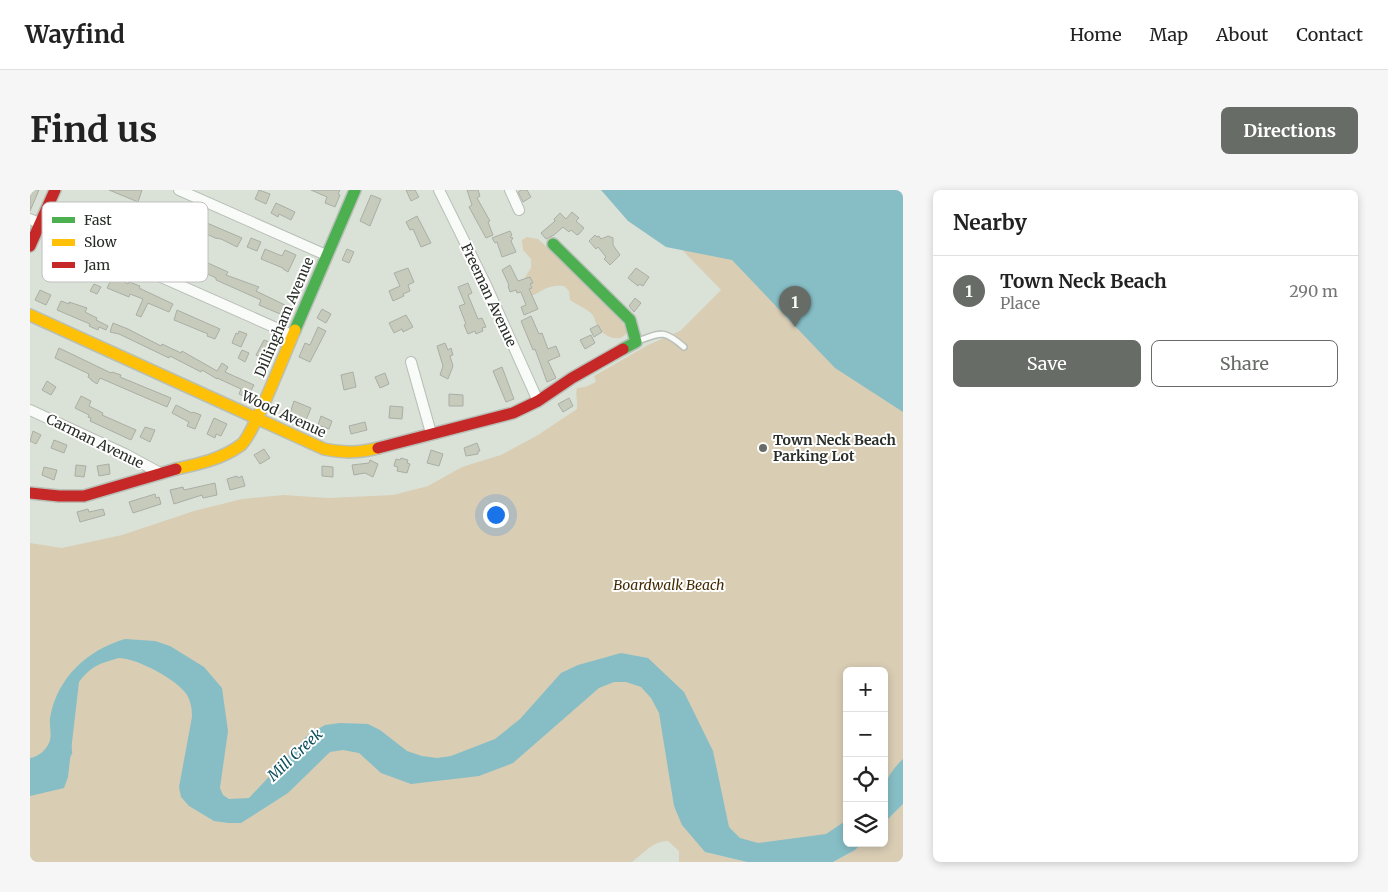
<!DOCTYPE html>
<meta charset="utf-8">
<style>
body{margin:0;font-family:Merriweather,serif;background:#f6f6f6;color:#222}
.controls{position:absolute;right:15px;bottom:15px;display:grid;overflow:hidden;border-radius:8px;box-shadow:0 2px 8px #0003}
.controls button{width:45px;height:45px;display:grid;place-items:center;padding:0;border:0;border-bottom:1px solid #e0e0e0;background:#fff;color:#222;font:25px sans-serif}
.you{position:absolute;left:465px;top:324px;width:18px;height:18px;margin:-12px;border:4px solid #fff;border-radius:50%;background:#1a73e8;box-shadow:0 0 0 8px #1a73e833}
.badge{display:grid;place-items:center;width:32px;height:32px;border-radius:50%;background:#676d66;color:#fff;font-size:16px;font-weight:700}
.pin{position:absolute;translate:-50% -41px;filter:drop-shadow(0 1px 2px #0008)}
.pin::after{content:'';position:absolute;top:26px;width:18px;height:15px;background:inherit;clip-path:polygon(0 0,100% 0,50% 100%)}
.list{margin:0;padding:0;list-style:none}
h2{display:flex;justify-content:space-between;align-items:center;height:65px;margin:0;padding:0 20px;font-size:21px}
h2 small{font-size:16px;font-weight:400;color:#767676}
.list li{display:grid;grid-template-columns:32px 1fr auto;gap:15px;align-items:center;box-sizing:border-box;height:70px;padding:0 20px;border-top:1px solid #e0e0e0}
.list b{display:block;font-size:19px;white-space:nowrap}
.list p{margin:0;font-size:16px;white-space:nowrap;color:#767676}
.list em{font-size:16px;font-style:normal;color:#767676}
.actions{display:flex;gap:10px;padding:15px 20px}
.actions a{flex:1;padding:11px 0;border:1px solid #676d66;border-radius:8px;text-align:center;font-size:18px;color:#676d66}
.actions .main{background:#676d66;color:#fff}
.icon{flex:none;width:28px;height:28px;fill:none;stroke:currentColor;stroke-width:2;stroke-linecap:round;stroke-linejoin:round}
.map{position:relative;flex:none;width:873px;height:672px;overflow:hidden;border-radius:8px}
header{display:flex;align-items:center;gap:30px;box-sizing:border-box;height:70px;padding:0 25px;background:#fff;border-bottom:1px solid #e0e0e0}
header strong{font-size:24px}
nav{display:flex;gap:28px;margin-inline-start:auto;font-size:18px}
.intro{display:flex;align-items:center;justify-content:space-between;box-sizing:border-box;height:120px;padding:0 30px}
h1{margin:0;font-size:35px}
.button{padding:12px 22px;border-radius:8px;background:#676d66;color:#fff;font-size:18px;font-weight:700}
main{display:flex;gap:30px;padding:0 30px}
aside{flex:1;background:#fff;border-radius:8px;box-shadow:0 2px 8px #0003}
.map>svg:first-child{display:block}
</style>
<header>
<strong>Wayfind</strong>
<nav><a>Home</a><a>Map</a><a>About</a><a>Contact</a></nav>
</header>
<div class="intro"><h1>Find us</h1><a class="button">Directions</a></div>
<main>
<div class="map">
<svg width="873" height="672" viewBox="0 0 873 672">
<rect width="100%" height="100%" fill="#dae2d8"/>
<g fill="#d9cdb4">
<path d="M594 0 873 175V589L854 609V481H817V648L675 662 717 672H649V661L638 651C623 651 614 663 602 672H0V353L32 358 92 345 164 321 212 309 254 305 298 308 363 305 398 296 432 277 471 265 508 245 547 219C548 211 545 206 547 198L555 197 566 192 564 186 618 155 650 141 691 100Z"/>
<path d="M497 47 508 49C529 68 590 118 597 142 591 154 574 147 568 137 565 132 565 127 561 123 555 118 547 115 540 110L539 101 534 96C513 94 510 106 495 107L491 105 494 89 501 78V69L493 60 492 50Z"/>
<polygon points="873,614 873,672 803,672 825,660 832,653 854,653 854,633"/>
</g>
<g fill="#87bec6">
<polygon points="571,0 873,0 873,222 805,178 702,70 636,57 598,31"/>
<path d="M95 449 125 451 140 456 174 477 192 498 198 541 190 598 193 605 199 609 219 608 279 544 295 535 310 533 338 534 350 540 377 561 392 566 407 568 421 566 465 549 490 529 531 483 548 475 591 463 618 468 654 502 683 561 699 637 710 648 728 653 796 644 817 630V653H832L825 660 803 672H717L675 662 652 635 644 616 629 523 621 508 611 497 596 492H584L569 498 483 573 449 586 381 594 351 583 329 563 313 560 300 562 258 603 211 633H198L184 631 159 616 151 607 149 597 162 527C162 519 161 512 157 505 148 490 108 469 90 468 87 468 83 470 79 471 65 475 58 480 49 492L38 587 34 598 0 606V568C7 567 14 562 18 555 23 547 19 537 20 528 27 488 57 460 95 449Z"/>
<path d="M873 569V614L854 633C854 603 850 591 873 569Z"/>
</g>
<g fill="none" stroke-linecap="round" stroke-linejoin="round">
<polyline stroke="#87bec6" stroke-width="2.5" points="39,566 41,563 40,555"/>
</g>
<g fill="#c7cbbb" stroke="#aaaea6">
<polygon points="0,0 9,0 0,21"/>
<polygon points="79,0 112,0 108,12"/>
<polygon points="229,0 240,4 236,14 225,9"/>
<polygon points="281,0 310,0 308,4 310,5 305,17 295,13 297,7"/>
<polygon points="376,0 385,0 389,7 381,11"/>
<polygon points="437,0 448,0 450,6 447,8 460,31 458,32 463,45 456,48 439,17 442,15"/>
<polygon points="491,0 497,0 501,7 493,12 488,2"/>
<polygon points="341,5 351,9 340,36 330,31"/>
<polygon points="246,13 265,22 261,30 249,24 248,27 241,23"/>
<polygon points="542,22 549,28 546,31 554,38 549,44 547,45 541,40 539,42 533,37 524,45 516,49 511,43 525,31 524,29 530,23 536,29"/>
<polygon points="387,26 401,53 391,57 383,39 380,40 376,32"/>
<polygon points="170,30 212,48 207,57 191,49 185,48 166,39"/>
<polygon points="480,41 482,45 480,47 483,48 481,51 486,62 472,67 467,52 465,53 462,48"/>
<polygon points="565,45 567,47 569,46 571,49 578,46 583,48 583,55 590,65 580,75 574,69 576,67 568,57 566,59 559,51"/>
<polygon points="221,48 231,52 227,61 217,57"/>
<polygon points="235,59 252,66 255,60 266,65 258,82 253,79 253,78 231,69"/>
<polygon points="317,59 324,62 319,73 312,70"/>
<polygon points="169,69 198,82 196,85 229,97 226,101 259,117 255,126 229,115 231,110 186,90 186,88 165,78"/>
<polygon points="480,75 488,91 500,87 503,93 500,94 502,98 499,99 508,119 494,125 491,117 496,115 491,102 487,103 486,100 480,102 478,96 479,95 472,80"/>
<polygon points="378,78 384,92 378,95 380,101 373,104 374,106 363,111 359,101 370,96 364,83"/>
<polygon points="606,78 619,87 613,96 609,94 608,96 598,88"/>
<polygon points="83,86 98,94 99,92 110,96 109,98 143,114 139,122 118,113 111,127 106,125 113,109 100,104 99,107 77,98"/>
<polygon points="438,93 442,103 438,105 448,129 452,128 456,137 452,138 453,141 446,144 445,141 438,144 434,135 436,134 429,116 435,114 428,97"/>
<polygon points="64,94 71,97 67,104 60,101"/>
<polygon points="10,100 21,105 16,115 5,110"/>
<polygon points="605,108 611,113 604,122 599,116"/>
<polygon points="31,111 39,114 39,112 57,118 55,122 67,128 66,130 78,136 76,140 69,137 68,140 59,136 60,134 27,120"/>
<polygon points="292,119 301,124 296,133 287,128"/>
<polygon points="147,120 190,139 185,149 177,146 178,144 144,130"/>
<polygon points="376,125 383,137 373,142 372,139 364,143 359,133"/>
<polygon points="501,126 509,144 512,143 518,159 526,156 530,166 518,171 526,188 517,192 505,159 503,160 491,131"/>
<polygon points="83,133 98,139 131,156 132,154 151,163 152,161 187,181 192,173 198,177 195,182 224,195 217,208 209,204 211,199 187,188 187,189 172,180 171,182 140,166 139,168 89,144 80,142"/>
<polygon points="568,135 572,142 564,147 560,139"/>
<polygon points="288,137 296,141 280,172 269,167 275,153 280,155"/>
<polygon points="209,141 217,144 211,157 202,153 206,143 208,144"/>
<polygon points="561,145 565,153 555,159 550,150"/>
<polygon points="234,150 242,153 234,169 226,165"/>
<polygon points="415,153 418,160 421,158 423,165 420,166 423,176 418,189 410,185 413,176 407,156"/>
<polygon points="29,158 81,183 82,182 91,185 90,187 141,208 137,217 70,188 67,194 61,190 61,189 58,187 59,184 25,168"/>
<polygon points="212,160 219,163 215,172 208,168"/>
<polygon points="472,177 484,209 476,212 463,181"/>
<polygon points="323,182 326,197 314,200 311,185"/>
<polygon points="355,183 359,194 350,198 345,187"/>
<polygon points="17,191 26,197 21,205 12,200"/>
<polygon points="419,204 433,205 433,216 419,216"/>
<polygon points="51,206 61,211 59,216 73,223 72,225 106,240 101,250 60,231 61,228 58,227 59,225 45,218"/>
<polygon points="539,208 543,216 533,222 528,214"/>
<polygon points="264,211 281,218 276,230 260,223"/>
<polygon points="146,215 162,223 163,222 171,225 165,239 157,236 159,232 142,223"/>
<polygon points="360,216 373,217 372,229 359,228"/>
<polygon points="291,226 302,231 299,239 288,235"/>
<polygon points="184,228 197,234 191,246 186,244 185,248 177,244"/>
<polygon points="335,232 337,240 321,244 319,236"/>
<polygon points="115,237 125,240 120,252 110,247"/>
<polygon points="3,241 11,245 6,254 0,251"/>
<polygon points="24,250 37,255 34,263 21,258"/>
<polygon points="447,253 450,261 448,261 448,264 436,266 434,258"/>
<polygon points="234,259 240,268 230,274 224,265"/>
<polygon points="401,260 413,264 409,276 397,273"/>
<polygon points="371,268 378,270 377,273 380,274 377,283 367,281 368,277 364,276 366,269 370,270"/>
<polygon points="340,270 348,274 343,287 335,283 324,285 322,275 339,273"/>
<polygon points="79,274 80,284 69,286 67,276"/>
<polygon points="46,275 56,276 54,287 45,286"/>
<polygon points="292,276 303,277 303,287 292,286"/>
<polygon points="14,277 27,280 24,290 12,285"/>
<polygon points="207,286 208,288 212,286 215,296 200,300 197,289"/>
<polygon points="185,293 187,305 173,308 172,305 144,314 140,300 153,297 154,300"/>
<polygon points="125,304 126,308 129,307 131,314 103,323 99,312"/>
<polygon points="58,319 59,322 73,319 75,325 50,332 47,322"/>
</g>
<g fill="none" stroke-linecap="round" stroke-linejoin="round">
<defs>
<path id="lane" d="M608 151C632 142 634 140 654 157"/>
<g id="street">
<polyline points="149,0 296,65"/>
<polyline points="409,0 456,95 508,211"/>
<polyline points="480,0 489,20"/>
<polyline points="0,29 262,145"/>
<polyline points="381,172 401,243"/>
<polyline points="0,220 95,264 130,283"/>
</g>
<g id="fast">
<polyline points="523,54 600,130 606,152 593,159"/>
<polyline points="265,140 325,0"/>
</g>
<g id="slow">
<path d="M0 125 294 259C314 263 328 263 348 258"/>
<path d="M146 279C169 274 192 269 211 255 223 246 256 160 265 140"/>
</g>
<g id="jam">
<polyline points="0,56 25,0"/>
<polyline points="348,258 483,223 508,211 542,188 593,159"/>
<polyline points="0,303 29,306 54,306 146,279"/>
</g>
</defs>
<use href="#lane" stroke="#b8bfb7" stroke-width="8"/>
<use href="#street" stroke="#b8bfb7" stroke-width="12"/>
<use href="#fast" stroke="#b8bfb7" stroke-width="14"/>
<use href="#slow" stroke="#b8bfb7" stroke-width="14"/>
<use href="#jam" stroke="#b8bfb7" stroke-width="14"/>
<use href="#lane" stroke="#f9fbf9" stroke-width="5"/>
<use href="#street" stroke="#f9fbf9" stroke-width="10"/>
<use href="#fast" stroke="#4caf50" stroke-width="11"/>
<use href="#slow" stroke="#ffc107" stroke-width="11"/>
<use href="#jam" stroke="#c62828" stroke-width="11"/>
</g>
<circle fill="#676d66" stroke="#fff" stroke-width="2" cx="733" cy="258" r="5"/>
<g text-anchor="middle" stroke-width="4" stroke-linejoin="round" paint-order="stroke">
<g font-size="14" fill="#292e28" stroke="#fff">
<text transform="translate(459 105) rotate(65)" y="5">Freeman Avenue</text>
<text transform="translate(254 127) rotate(-67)" y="5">Dillingham Avenue</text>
<text transform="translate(254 224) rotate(25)" y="5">Wood Avenue</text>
<text transform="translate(65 251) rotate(26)" y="5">Carman Avenue</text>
</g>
<g font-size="14" font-weight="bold" fill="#292e28" stroke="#fff" text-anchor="start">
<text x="743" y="255">Town Neck Beach<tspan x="743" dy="16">Parking Lot</tspan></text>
</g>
<g font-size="14" font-style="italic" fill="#432900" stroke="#fff">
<text x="639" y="400">Boardwalk Beach</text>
</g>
<g font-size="15" font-style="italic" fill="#0c505c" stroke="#fff">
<text transform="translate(265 565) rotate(-43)" y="5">Mill Creek</text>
</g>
</g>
<rect x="12" y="12" width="166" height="80" rx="8" fill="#fff" stroke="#bfc0be" stroke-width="1"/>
<rect x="22" y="27" width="23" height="6" fill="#4caf50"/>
<rect x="22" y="49" width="23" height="7" fill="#ffc107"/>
<rect x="22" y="72" width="23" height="6" fill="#c62828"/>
<g font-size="14" fill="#292e28">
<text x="54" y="35">Fast</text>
<text x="54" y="57">Slow</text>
<text x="54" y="80">Jam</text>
</g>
</svg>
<div class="controls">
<button>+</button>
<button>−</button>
<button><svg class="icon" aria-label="locate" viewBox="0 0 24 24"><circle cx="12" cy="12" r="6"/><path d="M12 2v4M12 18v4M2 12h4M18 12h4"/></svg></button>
<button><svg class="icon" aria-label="layers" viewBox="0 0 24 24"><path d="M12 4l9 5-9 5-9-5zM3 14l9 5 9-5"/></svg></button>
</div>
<div class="you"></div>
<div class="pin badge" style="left:765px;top:137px">1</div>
</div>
<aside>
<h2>Nearby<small></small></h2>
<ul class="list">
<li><span class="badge">1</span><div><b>Town Neck Beach</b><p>Place</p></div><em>290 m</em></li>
</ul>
<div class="actions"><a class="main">Save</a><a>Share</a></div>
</aside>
</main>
